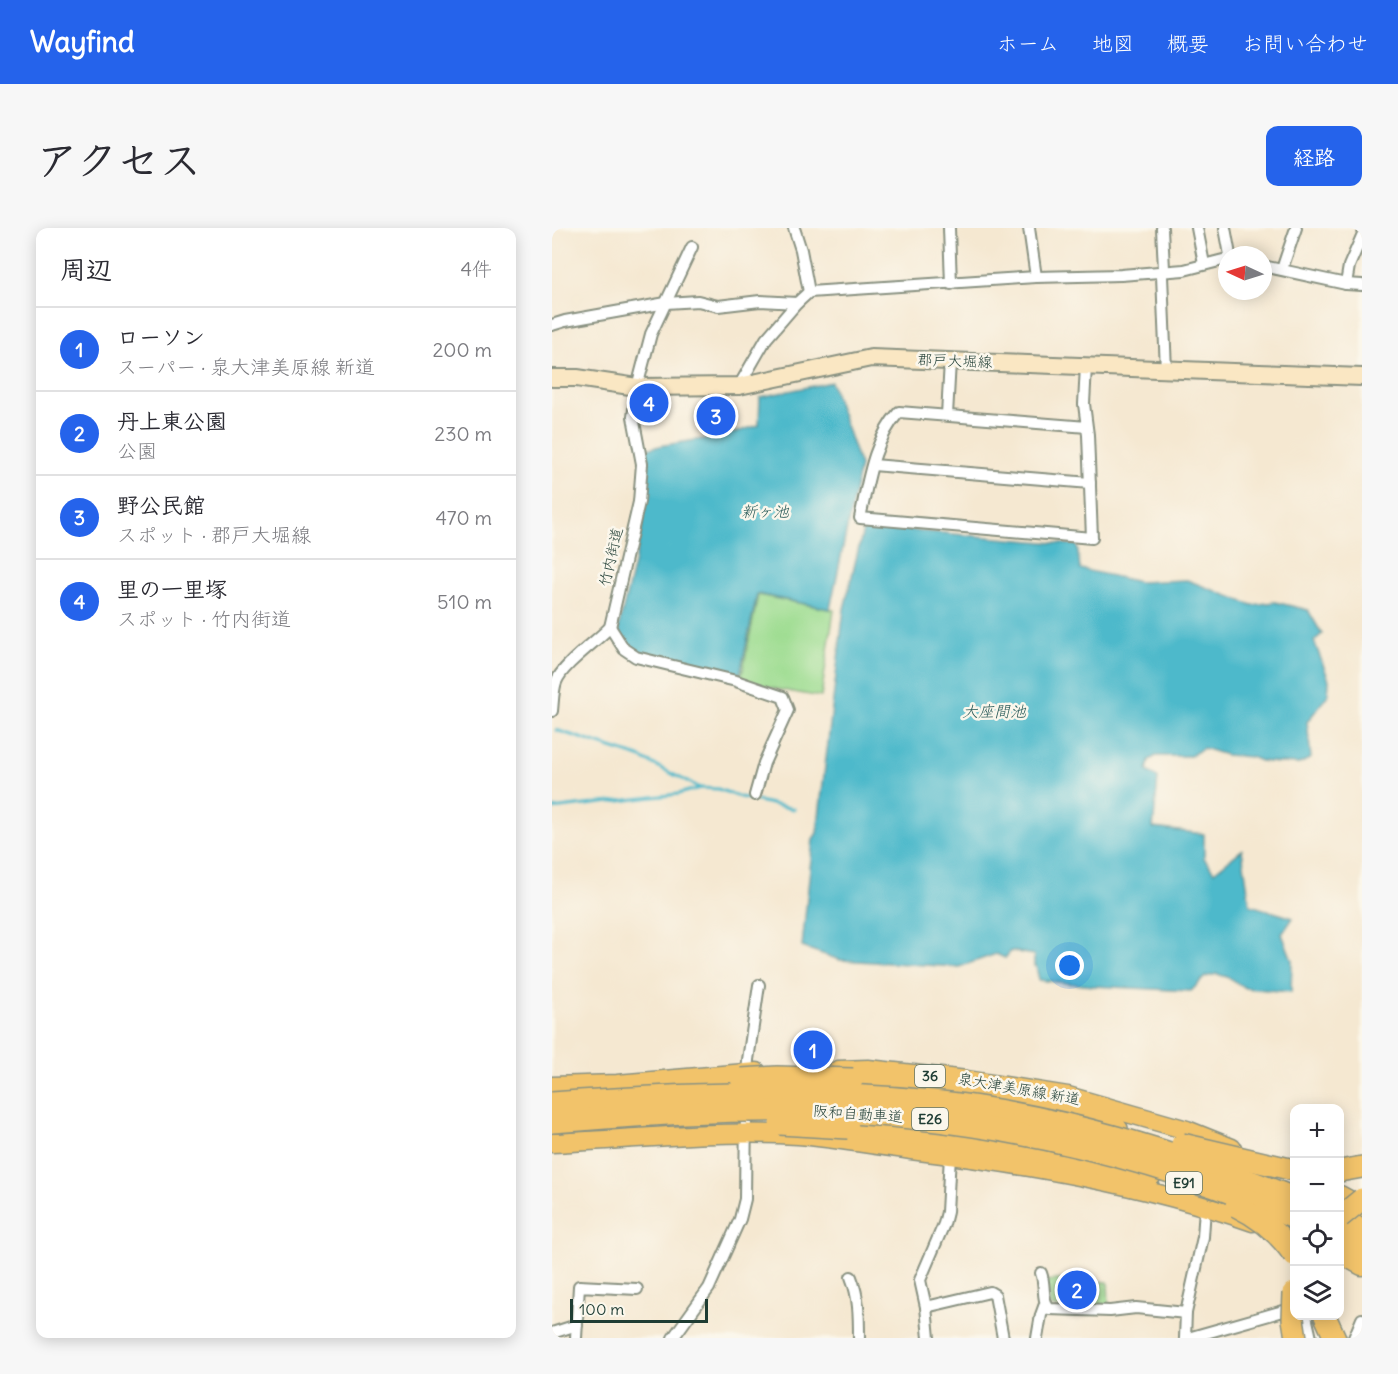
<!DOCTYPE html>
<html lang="ja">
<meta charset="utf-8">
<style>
body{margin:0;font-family:Delius,"Klee One",sans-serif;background:#f7f7f7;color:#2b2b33}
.controls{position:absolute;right:18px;bottom:18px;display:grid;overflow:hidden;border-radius:12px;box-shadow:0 3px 15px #0003}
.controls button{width:54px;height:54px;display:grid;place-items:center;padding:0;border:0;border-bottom:2px solid #e1e1e2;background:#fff;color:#2b2b33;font:30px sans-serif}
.compass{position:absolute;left:666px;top:18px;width:54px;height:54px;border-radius:50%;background:#fff;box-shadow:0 3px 15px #0003;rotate:274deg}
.scale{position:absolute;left:18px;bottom:15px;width:138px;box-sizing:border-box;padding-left:6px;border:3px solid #1f3d34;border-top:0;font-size:16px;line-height:21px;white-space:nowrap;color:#1f3d34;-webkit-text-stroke:4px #fbf7ec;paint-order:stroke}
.you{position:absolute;left:518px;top:738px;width:21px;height:21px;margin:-15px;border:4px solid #fff;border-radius:50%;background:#1a73e8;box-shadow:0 0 0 9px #1a73e833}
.badge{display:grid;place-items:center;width:39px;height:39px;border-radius:50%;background:#2563eb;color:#fff;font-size:20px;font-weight:700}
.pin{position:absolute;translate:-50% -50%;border:3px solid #fff;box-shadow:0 2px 6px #0006}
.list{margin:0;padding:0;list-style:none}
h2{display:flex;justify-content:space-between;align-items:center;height:78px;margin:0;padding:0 24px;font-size:26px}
h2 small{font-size:20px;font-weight:400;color:#7c7c81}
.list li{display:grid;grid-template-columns:39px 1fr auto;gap:18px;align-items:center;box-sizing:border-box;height:84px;padding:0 24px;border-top:2px solid #e1e1e2}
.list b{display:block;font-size:22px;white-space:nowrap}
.list p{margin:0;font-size:20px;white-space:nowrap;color:#7c7c81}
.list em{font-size:20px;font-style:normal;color:#7c7c81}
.icon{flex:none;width:33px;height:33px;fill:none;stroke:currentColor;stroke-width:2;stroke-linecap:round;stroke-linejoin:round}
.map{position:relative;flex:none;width:810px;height:1110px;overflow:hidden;border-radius:12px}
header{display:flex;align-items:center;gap:36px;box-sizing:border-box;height:84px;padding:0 30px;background:#2563eb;color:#fff}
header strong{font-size:28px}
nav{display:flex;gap:33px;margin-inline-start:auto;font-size:21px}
.intro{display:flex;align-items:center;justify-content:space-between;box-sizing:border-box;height:144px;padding:0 36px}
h1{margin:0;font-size:42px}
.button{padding:15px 27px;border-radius:12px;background:#2563eb;color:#fff;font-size:21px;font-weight:700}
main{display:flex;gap:36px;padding:0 36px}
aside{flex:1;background:#fff;border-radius:12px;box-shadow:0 3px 15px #0003}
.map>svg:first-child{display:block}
</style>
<header>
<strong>Wayfind</strong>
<nav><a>ホーム</a><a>地図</a><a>概要</a><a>お問い合わせ</a></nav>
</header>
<div class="intro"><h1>アクセス</h1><a class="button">経路</a></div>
<main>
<aside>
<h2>周辺<small>4件</small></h2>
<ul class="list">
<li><span class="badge">1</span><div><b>ローソン</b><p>スーパー · 泉大津美原線 新道</p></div><em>200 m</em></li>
<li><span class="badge">2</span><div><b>丹上東公園</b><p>公園</p></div><em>230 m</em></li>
<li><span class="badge">3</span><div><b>野公民館</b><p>スポット · 郡戸大堀線</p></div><em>470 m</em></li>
<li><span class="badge">4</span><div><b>里の一里塚</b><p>スポット · 竹内街道</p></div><em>510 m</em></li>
</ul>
</aside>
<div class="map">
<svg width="810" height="1110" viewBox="0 0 810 1110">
<rect width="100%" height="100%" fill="#fbf7ec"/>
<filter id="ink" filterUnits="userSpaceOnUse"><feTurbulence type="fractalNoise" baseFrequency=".0167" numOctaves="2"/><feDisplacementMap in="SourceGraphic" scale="12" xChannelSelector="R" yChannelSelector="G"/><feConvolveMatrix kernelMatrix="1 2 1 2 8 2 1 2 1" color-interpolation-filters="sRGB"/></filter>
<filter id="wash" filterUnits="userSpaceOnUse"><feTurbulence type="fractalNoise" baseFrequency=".008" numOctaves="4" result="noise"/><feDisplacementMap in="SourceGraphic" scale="24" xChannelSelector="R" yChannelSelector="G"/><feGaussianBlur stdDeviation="1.35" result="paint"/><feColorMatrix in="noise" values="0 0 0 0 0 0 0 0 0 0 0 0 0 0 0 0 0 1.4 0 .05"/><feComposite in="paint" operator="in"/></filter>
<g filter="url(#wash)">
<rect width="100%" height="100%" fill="#f5e8d1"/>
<g fill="#9fdd92" stroke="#5f8d63" stroke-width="1.5">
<polygon points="206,367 282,382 269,469 224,461 189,451"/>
<polygon points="508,1052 556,1054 557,1082 498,1079 494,1053"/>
</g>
<g fill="#4eb9cb" stroke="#367b80" stroke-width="1.5">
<path d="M279 154 308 238 278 381 205 366 188 446 150 436 123 434 86 425 74 417 66 401C78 350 102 273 94 221L113 217 175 207 207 197 208 169Z"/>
<polygon points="312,298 525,317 528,341 587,354 635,352 700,377 723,374 756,382 770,406 762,413 777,452 776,467 755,494 759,530 747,536 726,535 709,533 699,529 674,527 651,520 638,528 604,528 597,532 595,543 606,550 601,600 652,606 652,630 662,644 690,622 698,677 741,690 730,706 740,732 739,764 693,760 675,749 665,746 653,749 639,763 541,758 487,752 484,738 482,738 482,727 459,723 453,730 444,726 407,739 288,732 250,719 261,611 265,605 292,381"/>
</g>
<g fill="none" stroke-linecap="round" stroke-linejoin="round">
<g stroke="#4eb9cb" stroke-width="3">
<polyline points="4,502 87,529 148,560"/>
<polyline points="0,581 126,566 148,560 166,561 188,569 242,581"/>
</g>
</g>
</g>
<g filter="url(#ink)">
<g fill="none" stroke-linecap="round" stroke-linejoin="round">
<defs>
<g id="street">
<polyline points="242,0 249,22 257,64"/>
<polyline points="397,0 399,56"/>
<polyline points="477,0 484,49"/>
<polyline points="610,0 612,41 610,48 614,142"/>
<polyline points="645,0 652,36"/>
<polyline points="673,0 678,27"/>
<polyline points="711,38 794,56 797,38 810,8"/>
<polyline points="730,41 744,0"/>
<polyline points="794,56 810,57"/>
<polyline points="257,64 484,49 569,47 632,42 675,31"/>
<polyline points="0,97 13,93 114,75 146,73 166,78 208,73 245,75"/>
<path d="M534 138 532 176 536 207 540 310 308 290C316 254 321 213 347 184L535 199"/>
<polyline points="187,158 214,111 245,75 257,64"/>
<polyline points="395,187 398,133"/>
<polyline points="321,237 538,255"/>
<polyline points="58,399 72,421 84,429 184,453 231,469 236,482 212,535 203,567"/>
<path d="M0 483C1 474 1 463 4 454 11 436 44 414 58 399L87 274 90 236 81 189 85 159 99 106 140 19"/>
<polyline points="195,850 196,832 207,757"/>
<path d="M489 1045C494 1058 489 1070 497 1081L558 1083 584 1080 634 1085"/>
<path d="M299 1049C307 1069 307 1088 307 1110"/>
<polyline points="374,1079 438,1064 443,1067 451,1110"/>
<polyline points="754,1088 759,1110"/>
<polyline points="0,1105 25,1097"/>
<polyline points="24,1110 27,1058 85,1061"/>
<polyline points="121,1110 157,1060 188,991 193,971 194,881"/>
<polyline points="377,1110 374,1079 368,1052 392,996 395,984 398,927"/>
<polyline points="485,1110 489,1087 493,1076"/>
<polyline points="633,1110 634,1085 651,1009 653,980"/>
<polyline points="636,1110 742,1080"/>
<polyline points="802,1110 810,1091"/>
</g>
<polyline id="secondary" points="0,150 25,150 85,159 187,158 319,130 810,149"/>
<g id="primary">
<polyline points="286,842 316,841 415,852 516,868 635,902 680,920"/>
<polyline points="0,858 65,856 205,844"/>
<path d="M0 915C82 911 164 902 246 907 283 910 321 917 359 922 474 936 591 956 701 994"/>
<polyline points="788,967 810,979"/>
<polyline points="788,1026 810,1038"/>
</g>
<g id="highway">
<path d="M301 851C372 857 444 864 514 883 531 888 548 895 565 901"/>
<path d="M296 900C398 907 500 923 598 948"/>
<polyline points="788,943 810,939"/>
<polyline points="710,985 742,1006"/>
<polyline points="788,991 810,1002"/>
<polyline points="788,1011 810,1022"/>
<polyline points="773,1088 783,1110"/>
</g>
</defs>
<use href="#street" stroke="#8a9282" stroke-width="14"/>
<use href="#secondary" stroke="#8a9282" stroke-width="20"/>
<use href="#primary" stroke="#8a9282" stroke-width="21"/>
<use href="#highway" stroke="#8a9282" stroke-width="24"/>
<use href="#street" stroke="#fff" stroke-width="10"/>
<use href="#secondary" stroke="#fae7c3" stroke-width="16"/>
<use href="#primary" stroke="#f2c36a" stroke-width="18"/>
<use href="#highway" stroke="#f2c36a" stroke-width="21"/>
<defs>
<g id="highway-bridge">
<polyline points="189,851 225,849 301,851"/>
<path d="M0 875C127 866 253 860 380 873 506 886 626 924 742 970"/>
<path d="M0 894C83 888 166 881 249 883 420 887 586 923 742 990"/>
<polyline points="228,896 296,900"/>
<polyline points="630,916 742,942"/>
<path d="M684 978C709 990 727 1005 742 1027"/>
<polyline points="788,989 810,971"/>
<polyline points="742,1065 741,1091 744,1110"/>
</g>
</defs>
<use href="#highway-bridge" stroke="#8a9282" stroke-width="24" stroke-linecap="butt"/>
<use href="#highway-bridge" stroke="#f2c36a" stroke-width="21"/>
</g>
</g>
<g text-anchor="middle" stroke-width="5" stroke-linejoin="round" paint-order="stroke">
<g fill="#fbf7ec" stroke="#61756b" stroke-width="1.5">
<rect x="363" y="837" width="30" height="22" rx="4.5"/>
<rect x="360" y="880" width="36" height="22" rx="4.5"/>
<rect x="614" y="944" width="36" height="22" rx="4.5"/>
</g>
<g font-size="14" font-weight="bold" fill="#1f3d34">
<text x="378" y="853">36</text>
<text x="378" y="896">E26</text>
<text x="632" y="960">E91</text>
</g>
<g font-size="15" fill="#1f3d34" stroke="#fbf7ec">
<text transform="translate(403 133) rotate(2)" y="5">郡戸大堀線</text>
<text transform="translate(59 329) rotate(-77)" y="5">竹内街道</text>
<text transform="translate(467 861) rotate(10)" y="5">泉大津美原線 新道</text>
<text transform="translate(306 886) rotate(4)" y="5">阪和自動車道</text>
</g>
<g font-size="16" font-style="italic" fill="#2b5c5a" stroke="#fbf7ec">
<text x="213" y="289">新ヶ池</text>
<text x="442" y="489">大座間池</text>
</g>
</g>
</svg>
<div class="controls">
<button>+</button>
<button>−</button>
<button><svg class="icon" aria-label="locate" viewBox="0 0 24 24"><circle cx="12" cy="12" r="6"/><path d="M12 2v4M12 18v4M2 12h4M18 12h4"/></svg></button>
<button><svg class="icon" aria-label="layers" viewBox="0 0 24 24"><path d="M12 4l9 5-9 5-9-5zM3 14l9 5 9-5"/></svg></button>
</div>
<svg class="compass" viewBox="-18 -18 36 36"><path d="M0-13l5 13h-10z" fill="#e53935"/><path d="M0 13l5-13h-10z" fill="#7c7c81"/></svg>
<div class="scale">100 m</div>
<div class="you"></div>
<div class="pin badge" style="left:261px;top:822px">1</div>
<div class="pin badge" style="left:525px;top:1062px">2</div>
<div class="pin badge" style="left:164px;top:188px">3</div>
<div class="pin badge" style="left:97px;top:175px">4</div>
</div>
</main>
